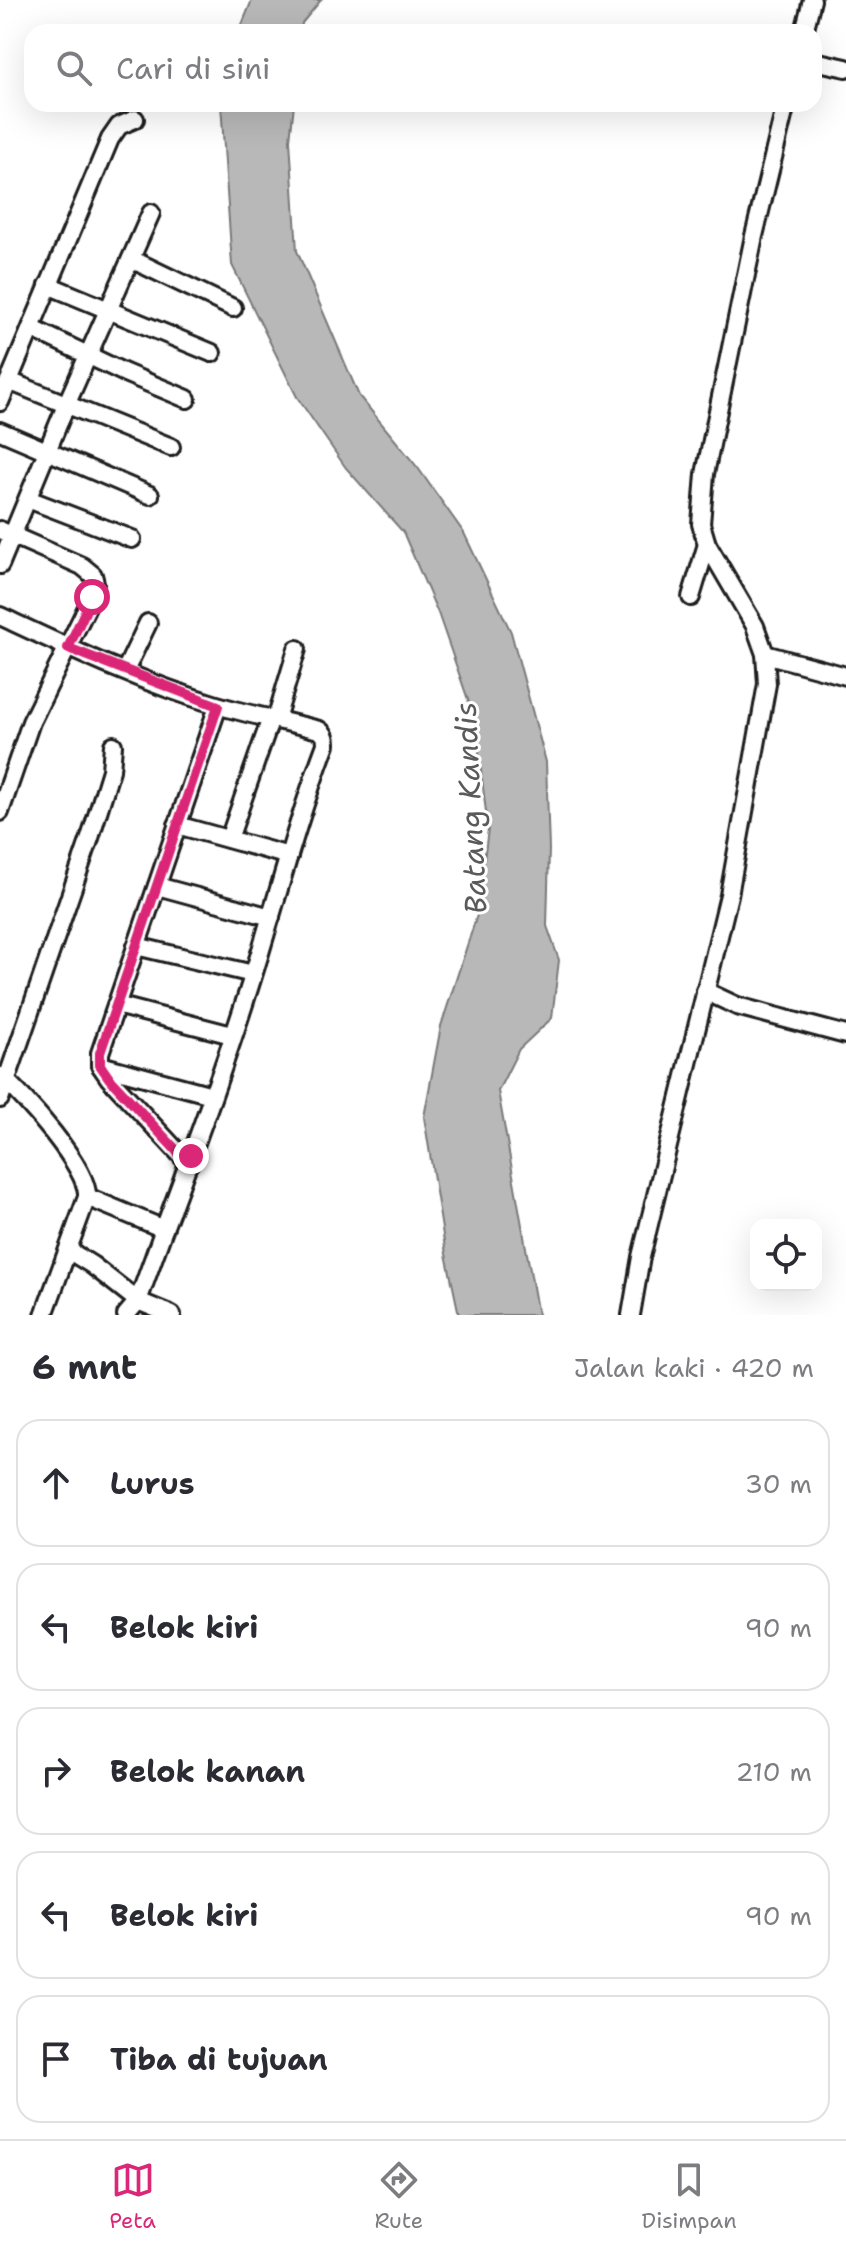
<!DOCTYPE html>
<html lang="id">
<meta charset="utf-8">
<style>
body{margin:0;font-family:"Shantell Sans",sans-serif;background:#f2f2f3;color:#2b2b33}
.controls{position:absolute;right:24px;bottom:24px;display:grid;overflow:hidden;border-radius:16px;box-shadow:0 8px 32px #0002}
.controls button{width:72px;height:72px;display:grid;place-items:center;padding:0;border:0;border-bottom:2px solid #e1e1e2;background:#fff;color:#2b2b33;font:40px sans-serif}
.stop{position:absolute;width:24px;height:24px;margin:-18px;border:6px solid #db2777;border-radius:50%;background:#fff}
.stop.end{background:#db2777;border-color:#fff;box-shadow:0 2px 8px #0008}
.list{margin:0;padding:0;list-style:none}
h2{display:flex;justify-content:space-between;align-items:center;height:104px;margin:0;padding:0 32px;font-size:34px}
h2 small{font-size:26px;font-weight:400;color:#7c7c81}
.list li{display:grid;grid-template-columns:52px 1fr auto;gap:24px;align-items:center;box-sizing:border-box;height:128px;margin:0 16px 16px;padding:0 16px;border:2px solid #e1e1e2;border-radius:24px}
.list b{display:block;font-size:30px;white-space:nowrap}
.list em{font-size:26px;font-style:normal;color:#7c7c81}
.icon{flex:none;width:44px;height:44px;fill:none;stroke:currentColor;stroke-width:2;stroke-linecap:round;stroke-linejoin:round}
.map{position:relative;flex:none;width:846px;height:1315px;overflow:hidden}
.search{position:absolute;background:#fff;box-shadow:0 8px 32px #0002;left:24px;right:24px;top:24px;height:88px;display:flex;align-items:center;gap:20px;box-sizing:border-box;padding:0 28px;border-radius:24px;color:#7c7c81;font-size:30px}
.sheet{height:824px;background:#fff}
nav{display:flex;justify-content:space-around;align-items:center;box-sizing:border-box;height:112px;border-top:2px solid #e1e1e2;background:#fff;font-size:22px;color:#7c7c81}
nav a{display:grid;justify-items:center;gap:4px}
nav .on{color:#db2777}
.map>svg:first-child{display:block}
</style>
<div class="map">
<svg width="846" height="1315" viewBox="0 0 846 1315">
<rect width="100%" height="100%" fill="#fff"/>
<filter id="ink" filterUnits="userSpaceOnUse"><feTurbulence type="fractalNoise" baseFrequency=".0125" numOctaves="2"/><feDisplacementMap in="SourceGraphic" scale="16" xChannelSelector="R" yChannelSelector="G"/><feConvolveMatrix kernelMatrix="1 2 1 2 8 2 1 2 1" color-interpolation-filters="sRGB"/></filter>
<g filter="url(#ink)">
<g fill="#b8b8b8" stroke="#7a7a7a" stroke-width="2">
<polygon points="252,0 321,0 302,23 301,32 239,32"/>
<polygon points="221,104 294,104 290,140 297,251 359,396 418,468 464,533 511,632 546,762 549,849 547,926 559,960 552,1018 519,1049 498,1091 538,1315 459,1315 446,1254 424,1117 441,1026 477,915 488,829 475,720 438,613 403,532 346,468 297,397 232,265"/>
</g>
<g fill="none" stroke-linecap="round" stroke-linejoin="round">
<defs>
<g id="minor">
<polyline points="804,32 812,0"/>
<polyline points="814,61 846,68"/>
<polyline points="131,259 233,308"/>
<polyline points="48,285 212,353"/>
<polyline points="31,328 125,373 187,399"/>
<polyline points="9,381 171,447"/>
<polyline points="0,402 110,139 119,126 135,119"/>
<polyline points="0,431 150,495"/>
<polyline points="28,499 132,539"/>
<polyline points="0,530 82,566 93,575 95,583 92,597 31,722 0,812"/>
<polyline points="0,565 67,403 151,213"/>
<polyline points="691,597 707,544"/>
<path d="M0 616C71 649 142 683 217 705 250 715 285 721 319 730 325 734 326 737 326 744 300 813 281 883 260 953 232 1046 198 1138 164 1229L87 1197"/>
<polyline points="765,654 846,676"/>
<polyline points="125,671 148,623"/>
<polyline points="276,719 297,649"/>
<polyline points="177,825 289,856"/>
<polyline points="229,839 271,718"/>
<polyline points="157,886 271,917"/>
<polyline points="136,946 253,974"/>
<polyline points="705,991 737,1006 846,1035"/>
<polyline points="116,1005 232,1035"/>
<polyline points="100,1065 212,1095"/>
<path d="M1 1076C23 1095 90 1169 87 1197L44 1315"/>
<polyline points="0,1099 90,838 111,770 113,745"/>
<polyline points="189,1164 109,1078 100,1065 100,1053 218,706"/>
<polyline points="68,1250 92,1265 138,1301 172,1315"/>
<polyline points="126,1315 138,1301 164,1229"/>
<polyline points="631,1315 641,1257 729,895 767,684 765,654 755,626 707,544 701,524 705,474 754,236 786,104"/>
</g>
</defs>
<use href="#minor" stroke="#1c1c1c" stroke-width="22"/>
<use href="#minor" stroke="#fff" stroke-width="16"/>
</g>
</g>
<g fill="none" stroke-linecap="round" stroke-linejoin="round" filter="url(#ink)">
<polyline stroke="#db2777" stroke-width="10" points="92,597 68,648 218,706 100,1053 100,1065 109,1078 189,1164 191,1156"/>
</g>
<g text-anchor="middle" stroke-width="6" stroke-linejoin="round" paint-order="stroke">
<g font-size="30" font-style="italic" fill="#5a5a5a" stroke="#fff">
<text transform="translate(471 808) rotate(-93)" y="10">Batang Kandis</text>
</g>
</g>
</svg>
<div class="controls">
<button><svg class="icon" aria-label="locate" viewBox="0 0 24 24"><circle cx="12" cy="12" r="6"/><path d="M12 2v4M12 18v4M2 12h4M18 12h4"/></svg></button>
</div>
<div class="stop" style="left:92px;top:597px"></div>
<div class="stop end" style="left:191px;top:1156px"></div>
<div class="search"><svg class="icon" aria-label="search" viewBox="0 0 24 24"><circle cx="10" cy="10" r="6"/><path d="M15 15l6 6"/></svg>Cari di sini</div>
</div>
<section class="sheet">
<h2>6 mnt<small>Jalan kaki · 420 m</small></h2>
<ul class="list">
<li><svg class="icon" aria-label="ahead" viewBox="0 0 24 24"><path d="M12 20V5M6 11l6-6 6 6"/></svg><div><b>Lurus</b></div><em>30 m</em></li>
<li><svg class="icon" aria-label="left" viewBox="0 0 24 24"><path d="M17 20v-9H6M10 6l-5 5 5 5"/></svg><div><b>Belok kiri</b></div><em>90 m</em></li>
<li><svg class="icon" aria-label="right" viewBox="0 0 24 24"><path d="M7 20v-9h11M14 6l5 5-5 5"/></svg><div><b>Belok kanan</b></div><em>210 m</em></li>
<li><svg class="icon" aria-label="left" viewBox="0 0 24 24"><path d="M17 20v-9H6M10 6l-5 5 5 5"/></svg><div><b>Belok kiri</b></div><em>90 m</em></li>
<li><svg class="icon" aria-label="arrive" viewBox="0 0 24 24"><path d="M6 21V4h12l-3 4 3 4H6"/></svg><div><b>Tiba di tujuan</b></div></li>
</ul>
</section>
<nav>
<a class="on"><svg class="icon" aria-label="map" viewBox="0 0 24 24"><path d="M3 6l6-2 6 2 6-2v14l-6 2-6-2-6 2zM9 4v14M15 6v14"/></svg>Peta</a>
<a><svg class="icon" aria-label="directions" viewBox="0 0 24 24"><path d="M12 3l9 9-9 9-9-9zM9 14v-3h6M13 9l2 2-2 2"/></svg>Rute</a>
<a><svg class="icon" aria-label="saved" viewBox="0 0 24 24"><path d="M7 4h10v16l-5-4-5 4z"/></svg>Disimpan</a>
</nav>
